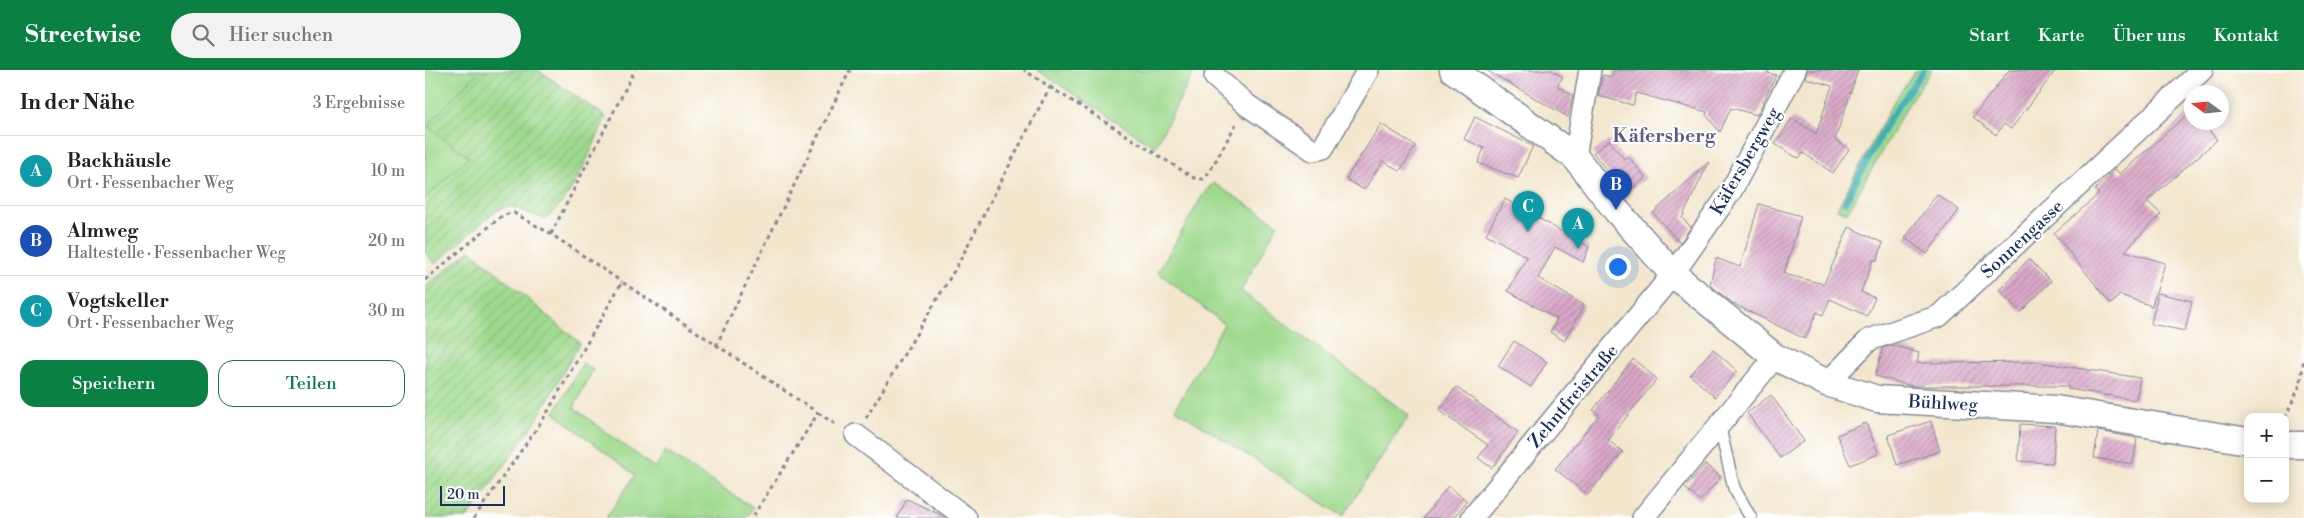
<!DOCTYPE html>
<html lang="de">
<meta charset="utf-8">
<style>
body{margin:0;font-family:"Libre Bodoni",serif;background:#f2f2f2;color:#222}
.controls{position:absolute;right:15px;bottom:15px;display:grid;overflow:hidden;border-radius:10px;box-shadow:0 2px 12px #0003}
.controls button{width:45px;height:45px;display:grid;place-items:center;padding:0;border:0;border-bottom:1px solid #e0e0e0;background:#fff;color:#222;font:25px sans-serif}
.compass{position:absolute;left:1759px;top:15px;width:45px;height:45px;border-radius:50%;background:#fff;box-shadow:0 2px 12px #0003;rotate:285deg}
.scale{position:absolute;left:15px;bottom:12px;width:65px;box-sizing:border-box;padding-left:5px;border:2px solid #1b2f5e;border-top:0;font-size:14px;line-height:18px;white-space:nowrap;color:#1b2f5e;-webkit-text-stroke:4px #fff;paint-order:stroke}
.you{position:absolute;left:1192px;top:196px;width:18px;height:18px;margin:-12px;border:4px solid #fff;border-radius:50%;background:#1a73e8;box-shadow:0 0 0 8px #1a73e833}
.badge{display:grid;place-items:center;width:32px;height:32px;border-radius:50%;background:#0b8043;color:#fff;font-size:16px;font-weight:700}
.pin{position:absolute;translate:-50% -41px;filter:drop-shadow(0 1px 2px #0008)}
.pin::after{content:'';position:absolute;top:26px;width:18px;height:15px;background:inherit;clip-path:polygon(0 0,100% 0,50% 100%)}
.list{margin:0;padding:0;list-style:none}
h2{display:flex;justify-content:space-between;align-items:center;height:65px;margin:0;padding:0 20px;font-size:21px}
h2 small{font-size:16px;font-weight:400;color:#767676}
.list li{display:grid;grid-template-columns:32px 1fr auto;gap:15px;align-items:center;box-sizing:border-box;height:70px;padding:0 20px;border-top:1px solid #e0e0e0}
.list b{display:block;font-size:19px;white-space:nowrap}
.list p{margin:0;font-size:16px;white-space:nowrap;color:#767676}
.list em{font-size:16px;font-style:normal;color:#767676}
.actions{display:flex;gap:10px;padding:15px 20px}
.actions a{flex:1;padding:11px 0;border:1px solid #0b8043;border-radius:15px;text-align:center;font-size:18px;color:#0b8043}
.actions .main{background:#0b8043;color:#fff}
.icon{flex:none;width:28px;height:28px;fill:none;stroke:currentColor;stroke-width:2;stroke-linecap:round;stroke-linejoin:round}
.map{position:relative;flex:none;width:1879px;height:448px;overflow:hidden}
header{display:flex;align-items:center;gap:30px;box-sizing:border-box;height:70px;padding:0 25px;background:#0b8043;color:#fff}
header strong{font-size:24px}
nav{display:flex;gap:28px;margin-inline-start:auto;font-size:18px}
.search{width:350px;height:45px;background:#f2f2f2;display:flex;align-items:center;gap:12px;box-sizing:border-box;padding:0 18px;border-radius:28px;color:#767676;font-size:19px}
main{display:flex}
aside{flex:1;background:#fff}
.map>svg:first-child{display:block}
</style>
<header>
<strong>Streetwise</strong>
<div class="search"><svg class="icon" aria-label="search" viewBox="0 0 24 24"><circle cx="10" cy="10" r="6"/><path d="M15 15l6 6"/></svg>Hier suchen</div>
<nav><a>Start</a><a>Karte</a><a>Über uns</a><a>Kontakt</a></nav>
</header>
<main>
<aside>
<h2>In der Nähe<small>3 Ergebnisse</small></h2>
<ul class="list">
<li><span class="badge" style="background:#0f9aa8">A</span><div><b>Backhäusle</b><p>Ort · Fessenbacher Weg</p></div><em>10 m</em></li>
<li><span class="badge" style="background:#1a4fb4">B</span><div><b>Almweg</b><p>Haltestelle · Fessenbacher Weg</p></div><em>20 m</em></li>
<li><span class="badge" style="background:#0f9aa8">C</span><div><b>Vogtskeller</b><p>Ort · Fessenbacher Weg</p></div><em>30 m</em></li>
</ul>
<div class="actions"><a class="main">Speichern</a><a>Teilen</a></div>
</aside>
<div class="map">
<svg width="1879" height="448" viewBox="0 0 1879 448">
<defs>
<pattern id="garden-furrows" width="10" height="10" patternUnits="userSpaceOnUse" patternTransform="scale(1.25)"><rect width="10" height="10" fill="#9fd98d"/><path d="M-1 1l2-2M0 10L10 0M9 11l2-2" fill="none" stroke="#88bb7c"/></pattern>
<pattern id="building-hatch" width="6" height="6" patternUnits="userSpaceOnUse" patternTransform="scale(1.25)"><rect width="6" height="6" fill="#daa9c7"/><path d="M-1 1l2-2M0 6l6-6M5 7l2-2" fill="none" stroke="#b08aa5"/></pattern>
</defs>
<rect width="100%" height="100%" fill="#fff"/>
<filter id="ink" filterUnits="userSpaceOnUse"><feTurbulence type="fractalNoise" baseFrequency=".02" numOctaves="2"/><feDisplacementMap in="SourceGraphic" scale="10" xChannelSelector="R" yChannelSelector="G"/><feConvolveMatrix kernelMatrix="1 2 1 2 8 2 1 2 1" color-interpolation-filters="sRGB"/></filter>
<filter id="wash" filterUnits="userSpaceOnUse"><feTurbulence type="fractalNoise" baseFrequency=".0096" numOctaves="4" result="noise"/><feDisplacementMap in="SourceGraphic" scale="20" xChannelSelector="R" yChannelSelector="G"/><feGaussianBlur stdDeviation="1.12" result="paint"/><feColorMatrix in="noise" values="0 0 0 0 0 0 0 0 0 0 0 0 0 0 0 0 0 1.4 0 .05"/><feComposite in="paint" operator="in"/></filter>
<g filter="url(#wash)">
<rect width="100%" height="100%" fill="#f2e6cc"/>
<g fill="#9fd98d" stroke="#5d8476">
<polygon points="0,0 55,0 3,56 44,87 0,128"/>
<polygon points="612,0 770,0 730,77"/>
<polygon points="1491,0 1507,0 1485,31 1422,143 1412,139 1469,31"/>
<polygon points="788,113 853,154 816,221 984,345 918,446 750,339 799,254 733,202 779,123"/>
<polygon points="158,293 168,300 149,338 230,398 240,381 328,438 321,448 181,448 210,405 129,343"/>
</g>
<g fill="url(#garden-furrows)" stroke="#5d8476">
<path d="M55 0H113L181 47C167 77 147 131 120 149L84 136 69 142 10 194 0 182V128L44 87 2 56Z"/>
<polygon points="45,180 155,273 110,352 42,448 0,448 0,217"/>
</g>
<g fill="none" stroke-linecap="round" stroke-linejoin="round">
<polyline stroke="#3daeb5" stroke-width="6" points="1420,132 1465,48 1499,0"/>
</g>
<g id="blocks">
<g fill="url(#building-hatch)">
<polygon points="1061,0 1126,0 1138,7 1132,16 1148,25 1143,47"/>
<polygon points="1189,0 1344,0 1343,3 1351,5 1332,45 1306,38 1295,62 1281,45 1282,42 1211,23 1208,35 1173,26 1178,5 1187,7"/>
<polygon points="1382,0 1433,0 1410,70 1424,79 1408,103 1378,83 1374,88 1369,86 1350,74 1367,48 1391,64 1407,16 1380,8"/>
<polygon points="1584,0 1631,0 1586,59 1579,54 1571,65 1548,47"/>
<polygon points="1766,41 1766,52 1777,52 1792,70 1722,131 1736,144 1700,181 1740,193 1727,236 1695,225 1686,234 1629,163 1674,124 1670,120 1690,99 1695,104"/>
<polygon points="1050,47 1108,76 1093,108 1053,93 1059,78 1039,69"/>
<polygon points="956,54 991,76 975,101 958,91 939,120 921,109"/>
<polygon points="1184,70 1199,89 1203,86 1221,108 1200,124 1168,83"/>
<polygon points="1284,92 1257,148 1266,157 1255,173 1228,143"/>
<polygon points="1512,124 1534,140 1502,184 1480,168"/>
<polygon points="1080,129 1164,177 1158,192 1130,177 1113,208 1159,235 1139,271 1125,262 1132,249 1083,221 1102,187 1061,164"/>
<polygon points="1334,134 1376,146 1359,204 1399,214 1424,157 1458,173 1452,190 1448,190 1436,222 1450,228 1442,246 1405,229 1398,245 1392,242 1380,269 1309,234 1285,215 1291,188 1315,197"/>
<polygon points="1604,189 1626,211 1596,242 1574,220"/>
<polygon points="1733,223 1767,231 1760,261 1726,254"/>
<polygon points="1089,271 1122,292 1106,317 1073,296"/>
<polygon points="1467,275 1494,283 1492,293 1613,292 1715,308 1711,330 1643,319 1643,316 1487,316 1450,306 1458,278"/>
<polygon points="1288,279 1312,301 1290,327 1265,305"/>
<polygon points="1208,289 1232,309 1183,370 1198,382 1163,425 1130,399 1174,345 1168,340"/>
<polygon points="1031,317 1093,362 1067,398 1053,388 1063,375 1014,341"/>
<polygon points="1346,325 1379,371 1355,388 1322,343"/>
<polygon points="1506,351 1515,381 1472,395 1463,365"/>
<polygon points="1441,353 1454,384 1425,395 1412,365"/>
<polygon points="1595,354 1630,356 1628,393 1593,391"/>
<polygon points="1673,361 1712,368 1708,394 1669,388"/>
<polygon points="1280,394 1296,407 1275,431 1260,418"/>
<polygon points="1023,416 1042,431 1029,448 999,448"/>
<polygon points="482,429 518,446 520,448 472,448"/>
</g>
</g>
</g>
<g filter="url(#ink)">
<use href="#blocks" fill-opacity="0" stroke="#868a95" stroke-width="1"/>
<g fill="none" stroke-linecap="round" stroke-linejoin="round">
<defs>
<polyline id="service" points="1294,354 1309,418 1326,448"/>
<g id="minor">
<polyline points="790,7 822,35 888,80 898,78 943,0"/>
<polyline points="1150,87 1165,0"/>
<polyline points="1402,313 1444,270 1514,246 1777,0"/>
<polyline points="431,365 541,448"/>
<polyline points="1047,448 1248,204 1306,121 1370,0"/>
<polyline points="1218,448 1350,287"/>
</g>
<g id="tertiary">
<polyline points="1028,0 1150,87 1191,140 1248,204 1350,287 1402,313 1452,329 1631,339 1823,371"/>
<polyline points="1860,375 1879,375"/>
</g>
</defs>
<use href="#service" stroke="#868a95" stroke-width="14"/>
<use href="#minor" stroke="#868a95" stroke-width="24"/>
<use href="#tertiary" stroke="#868a95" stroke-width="29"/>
<g stroke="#868a95" stroke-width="3" stroke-dasharray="4 4" stroke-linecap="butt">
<polyline points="625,17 769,108 778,109 785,101 811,54"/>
<polyline points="126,164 210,0"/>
<polyline points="0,210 78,145 89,143 126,164 197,212"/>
<polyline points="291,276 425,0"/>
<polyline points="393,343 412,355"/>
<polyline points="441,348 532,196 625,17 599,0"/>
<polyline points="1860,348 1875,315 1879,289"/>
<polyline points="49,448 119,348 197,212 393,343 327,448"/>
</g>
<use href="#service" stroke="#fff" stroke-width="11"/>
<use href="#minor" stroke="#fff" stroke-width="21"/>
<use href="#tertiary" stroke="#fff" stroke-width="26"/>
</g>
</g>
<g text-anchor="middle" stroke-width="4" stroke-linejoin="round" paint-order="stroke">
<g font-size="18" fill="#1b2f5e" stroke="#fff">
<text transform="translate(1320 91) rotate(-60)" y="6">Käfersbergweg</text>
<text transform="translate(1597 169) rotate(-43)" y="6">Sonnengasse</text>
<text transform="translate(1148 326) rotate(-50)" y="6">Zehntfreistraße</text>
<text transform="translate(1518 333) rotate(3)" y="6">Bühlweg</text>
</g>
<g font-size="19" font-weight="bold" fill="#5e5a83" stroke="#fff">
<text x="1239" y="72">Käfersberg</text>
</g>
</g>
</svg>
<div class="controls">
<button>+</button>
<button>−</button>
</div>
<svg class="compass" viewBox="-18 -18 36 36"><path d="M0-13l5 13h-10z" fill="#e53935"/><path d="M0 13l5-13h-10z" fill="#767676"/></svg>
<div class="scale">20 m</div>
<div class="you"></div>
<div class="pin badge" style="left:1153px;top:179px;background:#0f9aa8">A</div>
<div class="pin badge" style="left:1191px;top:140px;background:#1a4fb4">B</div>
<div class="pin badge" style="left:1103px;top:162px;background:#0f9aa8">C</div>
</div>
</main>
